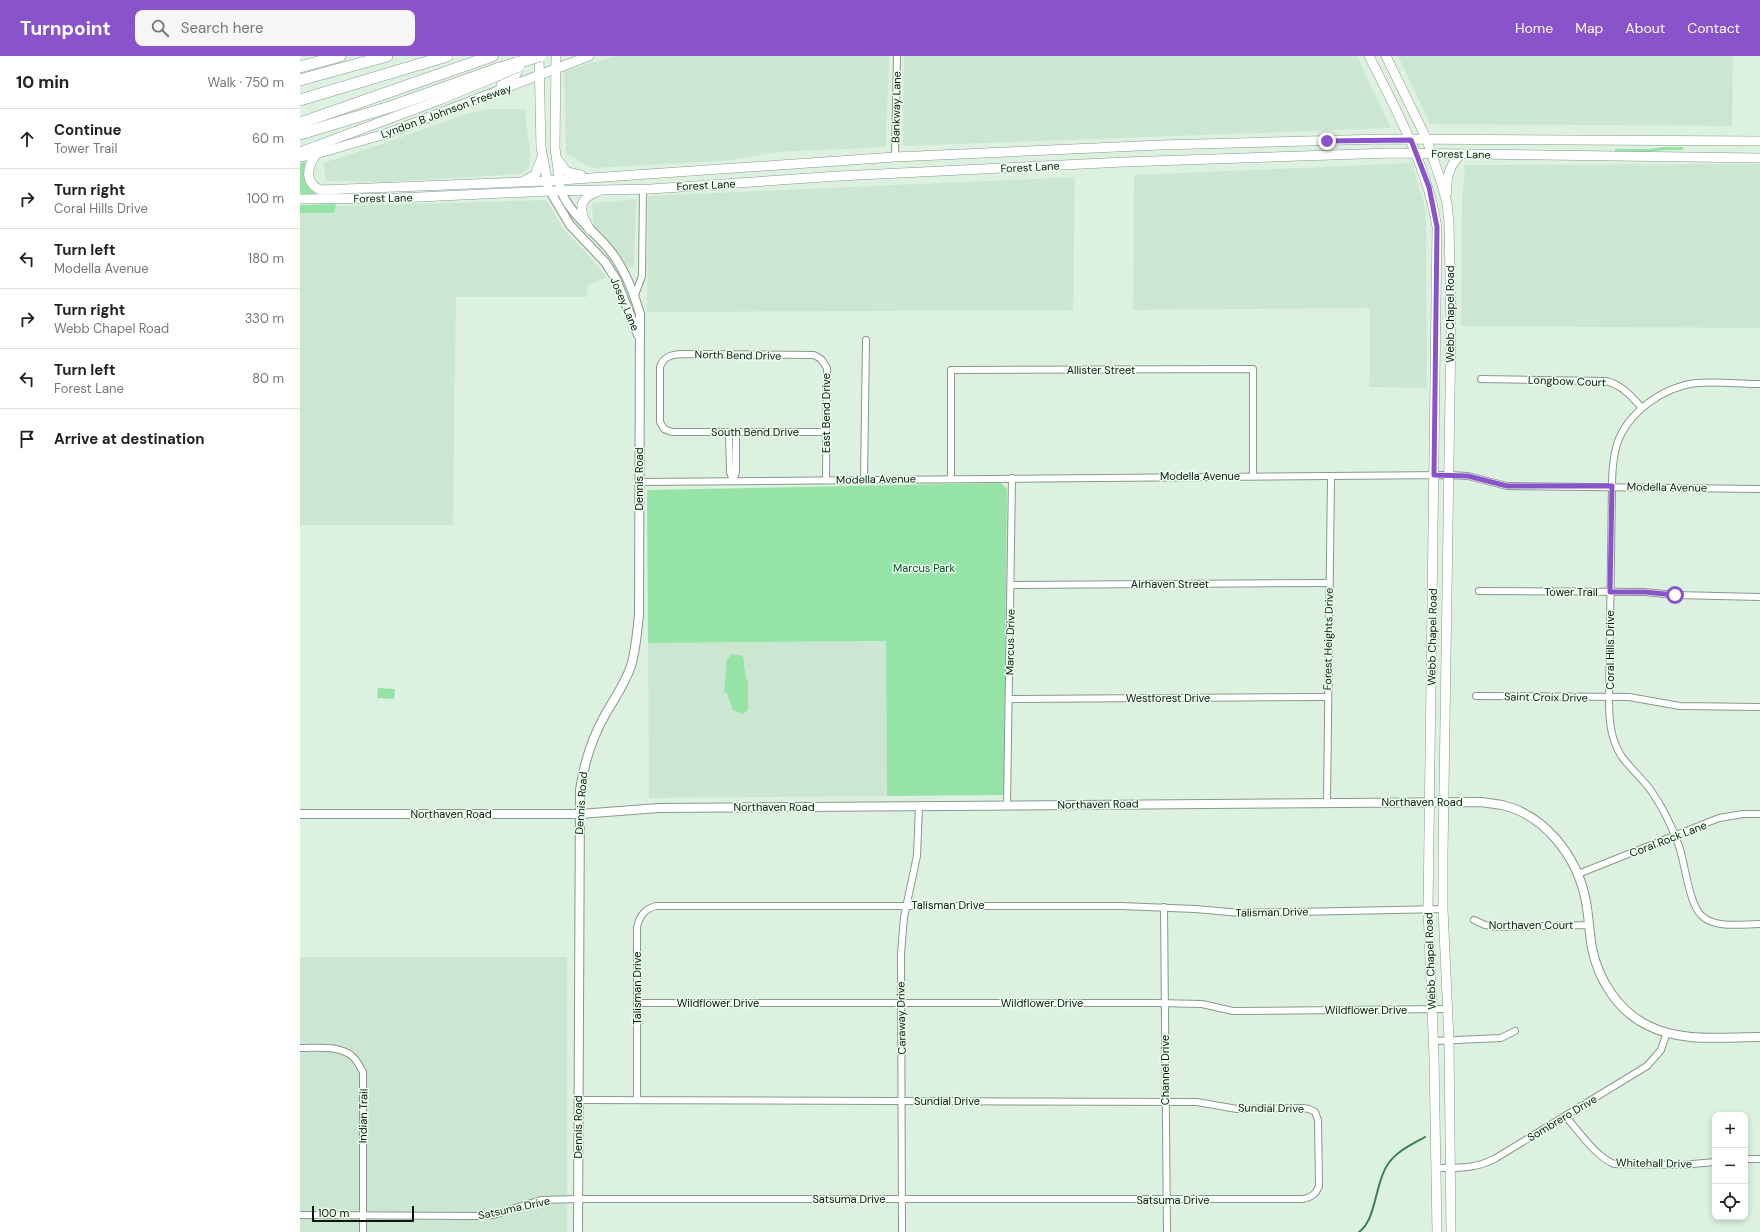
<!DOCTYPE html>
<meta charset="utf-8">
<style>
body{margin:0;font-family:"DM Sans",sans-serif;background:#f6f6f6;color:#222}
.controls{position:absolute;right:12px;bottom:12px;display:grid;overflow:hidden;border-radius:8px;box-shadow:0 2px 6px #0003}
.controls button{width:36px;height:36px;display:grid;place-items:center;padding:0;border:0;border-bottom:1px solid #e0e0e0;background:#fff;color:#222;font:20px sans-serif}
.scale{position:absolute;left:12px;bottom:10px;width:102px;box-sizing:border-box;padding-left:4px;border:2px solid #0f1610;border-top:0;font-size:11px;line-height:14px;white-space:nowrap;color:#0f1610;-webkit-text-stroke:3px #eaffee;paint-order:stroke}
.stop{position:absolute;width:12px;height:12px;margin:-9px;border:3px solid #8853cb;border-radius:50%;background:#fff}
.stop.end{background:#8853cb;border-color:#fff;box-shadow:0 1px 4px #0008}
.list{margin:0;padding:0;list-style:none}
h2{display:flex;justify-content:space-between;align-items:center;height:52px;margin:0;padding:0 16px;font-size:17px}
h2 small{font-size:13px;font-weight:400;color:#767676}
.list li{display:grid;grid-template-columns:26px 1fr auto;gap:12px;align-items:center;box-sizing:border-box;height:60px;padding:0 16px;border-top:1px solid #e0e0e0}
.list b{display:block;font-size:15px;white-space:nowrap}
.list p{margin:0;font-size:13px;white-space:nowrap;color:#767676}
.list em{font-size:13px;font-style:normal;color:#767676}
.icon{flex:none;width:22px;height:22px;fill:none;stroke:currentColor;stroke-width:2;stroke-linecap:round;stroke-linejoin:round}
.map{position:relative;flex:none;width:1460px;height:1176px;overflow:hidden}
header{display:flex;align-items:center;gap:24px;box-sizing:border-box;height:56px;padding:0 20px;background:#8853cb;color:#fff}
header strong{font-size:19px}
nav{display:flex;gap:22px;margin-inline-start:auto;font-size:14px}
.search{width:280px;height:36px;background:#f6f6f6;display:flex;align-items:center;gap:10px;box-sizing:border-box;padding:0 14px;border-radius:8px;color:#767676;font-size:15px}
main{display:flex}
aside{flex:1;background:#fff}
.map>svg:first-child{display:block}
</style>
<header>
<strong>Turnpoint</strong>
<div class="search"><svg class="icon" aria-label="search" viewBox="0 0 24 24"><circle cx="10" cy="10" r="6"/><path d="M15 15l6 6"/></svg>Search here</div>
<nav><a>Home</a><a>Map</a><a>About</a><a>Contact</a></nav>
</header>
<main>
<aside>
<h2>10 min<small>Walk · 750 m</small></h2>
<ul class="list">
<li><svg class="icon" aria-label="ahead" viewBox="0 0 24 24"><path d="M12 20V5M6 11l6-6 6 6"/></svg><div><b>Continue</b><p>Tower Trail</p></div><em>60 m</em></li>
<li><svg class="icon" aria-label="right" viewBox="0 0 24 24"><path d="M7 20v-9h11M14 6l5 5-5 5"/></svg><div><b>Turn right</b><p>Coral Hills Drive</p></div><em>100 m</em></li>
<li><svg class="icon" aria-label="left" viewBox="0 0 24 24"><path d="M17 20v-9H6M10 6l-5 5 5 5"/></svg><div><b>Turn left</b><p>Modella Avenue</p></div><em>180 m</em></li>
<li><svg class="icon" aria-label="right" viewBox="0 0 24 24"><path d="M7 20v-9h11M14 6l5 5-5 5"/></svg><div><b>Turn right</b><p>Webb Chapel Road</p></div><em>330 m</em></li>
<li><svg class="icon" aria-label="left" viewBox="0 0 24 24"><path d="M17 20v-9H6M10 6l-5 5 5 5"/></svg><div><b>Turn left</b><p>Forest Lane</p></div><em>80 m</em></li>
<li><svg class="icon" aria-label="arrive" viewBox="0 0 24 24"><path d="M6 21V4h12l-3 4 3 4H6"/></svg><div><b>Arrive at destination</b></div></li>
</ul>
</aside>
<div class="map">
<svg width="1460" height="1176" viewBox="0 0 1460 1176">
<rect width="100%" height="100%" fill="#ddf1e1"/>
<g fill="#cce7d1">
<polygon points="316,0 589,0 586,91 477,96 425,105 290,112 266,97 264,15"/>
<polygon points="604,0 1057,0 1091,72 603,90"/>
<polygon points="1098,0 1433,0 1432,70 1130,68"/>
<polygon points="188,53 225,53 230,99 229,112 221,118 82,126 26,125 23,107 82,88 166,58"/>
<polygon points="1112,107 1126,155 1127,332 1069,331 1070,252 833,254 834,119"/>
<polygon points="1460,108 1460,272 1161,270 1162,147 1165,109"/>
<polygon points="775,121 773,254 347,256 348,140"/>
<polygon points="336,143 334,211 328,211 311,188 293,169 292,147"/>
<polygon points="246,144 263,173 280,190 307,221 287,230 287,241 156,241 153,469 0,469 0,151"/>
<polygon points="586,585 587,740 349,742 348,587"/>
<rect x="0" y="901" width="267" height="275"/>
</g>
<g fill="#96e3a8">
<polygon points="1364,91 1383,91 1383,94 1364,94 1347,96 1315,96 1315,93 1349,93"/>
<polygon points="5,106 4,118 6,125 15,137 12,139 0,139 0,107"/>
<polygon points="36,148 34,157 0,157 0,149"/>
<polygon points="701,427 707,433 704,739 587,740 586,585 348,587 347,434"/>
<polygon points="432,598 443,600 446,623 448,623 448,654 443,658 433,654 427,637 424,636 427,603"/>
<polygon points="78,632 95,633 94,643 77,642"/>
</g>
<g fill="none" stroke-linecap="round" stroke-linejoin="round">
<path stroke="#3e7f50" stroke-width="2" d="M1059 1176C1077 1163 1075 1125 1088 1108 1097 1095 1111 1089 1125 1081"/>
<defs>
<g id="minor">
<polyline points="595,101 597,0"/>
<polyline points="335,239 342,220 343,133"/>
<path d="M1181 323 1306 325C1322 329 1331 340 1342 352"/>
<path d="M1460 328C1439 328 1417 325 1396 327 1363 331 1328 356 1317 388 1313 402 1312 416 1312 430L1309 642C1309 663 1310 683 1322 701 1331 713 1343 723 1352 736 1363 752 1372 771 1379 790 1385 808 1389 847 1401 859 1414 873 1443 868 1460 868"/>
<polyline points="429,376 430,416 433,425"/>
<path d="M525 376H372L364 373 360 366V311C364 300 371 299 381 298L514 299 521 303 527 312 526 424"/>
<polyline points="651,422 651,314 953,313 953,420"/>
<polyline points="564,423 566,284"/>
<polyline points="433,425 436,416 436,376"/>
<polyline points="339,426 1148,419 1168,420 1207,430 1460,433"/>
<polyline points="711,529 1029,527"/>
<polyline points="1179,535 1345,536 1375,539 1460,541"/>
<polyline points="1176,640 1329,641 1380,650 1460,651"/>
<polyline points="709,643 1027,641"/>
<polyline points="1027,746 1031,420"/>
<polyline points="707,749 712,422"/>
<polyline points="1278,818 1419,762 1443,758 1460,758"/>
<polyline points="864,851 867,1176"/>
<polyline points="1174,864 1185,869 1197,871 1290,869"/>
<polyline points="337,947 855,947 902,948 933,955 1147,953"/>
<polyline points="1134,985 1201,982 1215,975"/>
<path d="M0 992C17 992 38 989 52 1000 57 1004 60 1011 63 1016V1176"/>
<path d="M337 1044V871C340 859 345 853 356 850H821L895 853 940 857 1143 853"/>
<path d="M1265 1060C1280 1076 1294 1099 1314 1108L1382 1109 1415 1106"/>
<polyline points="1445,1103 1460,1103"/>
<path d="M1136 1112C1159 1112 1176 1113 1196 1102L1347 1010 1361 994 1367 976"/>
<path d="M0 1159 175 1160 193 1159 241 1144 278 1143H1003C1012 1141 1016 1138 1019 1130L1018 1064 1015 1056 1009 1053 1003 1052 937 1053 897 1046 278 1044"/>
<polyline points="602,1176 601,898 604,861 617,800 619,750"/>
</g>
<g id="tertiary">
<polyline points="250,135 270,169 305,206 316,223 338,279"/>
<path d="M261 135C271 159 292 173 308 192 324 211 333 234 340 258L339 559C337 576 336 594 331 610 325 628 314 643 305 659 292 682 284 707 280 734L278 1176"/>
<path d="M0 758H280L359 752 1181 746C1188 747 1195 748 1202 749 1245 759 1276 800 1285 841 1289 858 1289 876 1292 892 1298 923 1318 955 1347 969 1381 987 1423 981 1460 981"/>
</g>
<g id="secondary">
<polyline points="239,0 241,91 248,130"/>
<polyline points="256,0 255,92 260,129"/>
<path d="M1069 0C1097 56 1127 109 1137 171L1128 853 1134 1001 1137 1176"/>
<polyline points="1086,0 1127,84 1142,129 1147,147 1149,167 1151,271 1143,799 1143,853 1149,984 1151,1176"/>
<path d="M201 29C218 21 219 17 218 0"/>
<polyline points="0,96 142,43 200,19"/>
<path d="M16 98C7 112 4 126 20 134L247 125 595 101 861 89 1083 83 1460 85"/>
<polyline points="0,101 16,98 85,78 289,0"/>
<polyline points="257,103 267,116 281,119"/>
<polyline points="224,125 235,119 242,101"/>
<path d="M1147 136C1146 121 1150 108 1161 98"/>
<polyline points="0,143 98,142 250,135 351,133 539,120 824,106 1092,97 1460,102"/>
<path d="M290 174C280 157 275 143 299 135"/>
</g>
<g id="motorway">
<polyline points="0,11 40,0"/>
<polyline points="0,24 87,0"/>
<polyline points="0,44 147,0"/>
<polyline points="0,67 192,0"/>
<polyline points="0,78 93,50 200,12"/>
</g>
</defs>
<use href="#minor" stroke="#889a8b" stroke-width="8"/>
<use href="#tertiary" stroke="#889a8b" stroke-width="10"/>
<use href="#secondary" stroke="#889a8b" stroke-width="10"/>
<use href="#motorway" stroke="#889a8b" stroke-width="12"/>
<use href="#minor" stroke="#fff" stroke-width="6"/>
<use href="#tertiary" stroke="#fff" stroke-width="8"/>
<use href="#secondary" stroke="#fff" stroke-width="9"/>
<use href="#motorway" stroke="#fff" stroke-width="11"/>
<defs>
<polyline id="secondary-bridge" points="200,19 219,11"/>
<polyline id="motorway-bridge" points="200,12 240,0"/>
</defs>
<use href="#secondary-bridge" stroke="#889a8b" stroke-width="10" stroke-linecap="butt"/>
<use href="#motorway-bridge" stroke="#889a8b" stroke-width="12" stroke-linecap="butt"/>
<use href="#secondary-bridge" stroke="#fff" stroke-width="9"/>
<use href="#motorway-bridge" stroke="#fff" stroke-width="11"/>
</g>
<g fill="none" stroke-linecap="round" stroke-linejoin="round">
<polyline stroke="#8853cb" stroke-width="5" points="1027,85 1111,84 1129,131 1137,171 1134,419 1168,420 1207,430 1312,430 1310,536 1345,536 1375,539"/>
</g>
<g text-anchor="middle" stroke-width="3" stroke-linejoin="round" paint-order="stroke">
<g font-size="11" fill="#0f1610" stroke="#eaffee">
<text transform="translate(596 51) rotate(-89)" y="4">Bankway Lane</text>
<text transform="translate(146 55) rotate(-20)" y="4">Lyndon B Johnson Freeway</text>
<text transform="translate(1161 98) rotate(1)" y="4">Forest Lane</text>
<text transform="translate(730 111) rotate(-3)" y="4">Forest Lane</text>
<text transform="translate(406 129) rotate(-3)" y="4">Forest Lane</text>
<text transform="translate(83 142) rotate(-1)" y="4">Forest Lane</text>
<text transform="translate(325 248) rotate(67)" y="4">Josey Lane</text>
<text transform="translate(1150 258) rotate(-90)" y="4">Webb Chapel Road</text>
<text transform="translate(438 299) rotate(1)" y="4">North Bend Drive</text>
<text x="801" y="318">Allister Street</text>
<text transform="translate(1267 325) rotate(2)" y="4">Longbow Court</text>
<text transform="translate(526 357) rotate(-90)" y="4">East Bend Drive</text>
<text x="455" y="380">South Bend Drive</text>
<text x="900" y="424">Modella Avenue</text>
<text transform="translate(339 423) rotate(-90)" y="4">Dennis Road</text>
<text transform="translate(576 423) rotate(-1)" y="4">Modella Avenue</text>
<text transform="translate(1367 431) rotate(1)" y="4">Modella Avenue</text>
<text x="870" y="532">Airhaven Street</text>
<text x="1271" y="540">Tower Trail</text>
<text transform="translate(1132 581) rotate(-89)" y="4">Webb Chapel Road</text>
<text transform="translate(1028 583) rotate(-89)" y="4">Forest Heights Drive</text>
<text transform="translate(710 586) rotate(-89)" y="4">Marcus Drive</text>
<text transform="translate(1310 594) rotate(-90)" y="4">Coral Hills Drive</text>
<text transform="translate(1246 641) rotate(1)" y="4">Saint Croix Drive</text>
<text x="868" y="646">Westforest Drive</text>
<text x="1122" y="750">Northaven Road</text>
<text transform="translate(281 747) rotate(-86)" y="4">Dennis Road</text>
<text transform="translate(798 748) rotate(-1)" y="4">Northaven Road</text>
<text x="474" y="755">Northaven Road</text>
<text x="151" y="762">Northaven Road</text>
<text transform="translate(1368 783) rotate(-21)" y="4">Coral Rock Lane</text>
<text x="648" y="853">Talisman Drive</text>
<text transform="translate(972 856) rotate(-1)" y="4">Talisman Drive</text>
<text x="1231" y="873">Northaven Court</text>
<text transform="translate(1130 905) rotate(-92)" y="4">Webb Chapel Road</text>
<text transform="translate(337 932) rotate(-90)" y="4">Talisman Drive</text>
<text x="418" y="951">Wildflower Drive</text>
<text x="742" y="951">Wildflower Drive</text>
<text x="1066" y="958">Wildflower Drive</text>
<text transform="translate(601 962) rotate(-91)" y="4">Caraway Drive</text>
<text transform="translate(865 1014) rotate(-90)" y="4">Channel Drive</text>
<text x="647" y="1049">Sundial Drive</text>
<text transform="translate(971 1052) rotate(1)" y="4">Sundial Drive</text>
<text transform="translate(63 1060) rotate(-89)" y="4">Indian Trail</text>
<text transform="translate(1262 1062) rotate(-31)" y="4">Sombrero Drive</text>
<text transform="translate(278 1071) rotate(-90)" y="4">Dennis Road</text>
<text transform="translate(1354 1107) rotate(1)" y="4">Whitehall Drive</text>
<text x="549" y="1147">Satsuma Drive</text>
<text x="873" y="1148">Satsuma Drive</text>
<text transform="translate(214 1152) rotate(-12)" y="4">Satsuma Drive</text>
</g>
<g font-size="11" fill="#074d24" stroke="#eaffee">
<text x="624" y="516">Marcus Park</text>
</g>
</g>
</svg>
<div class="controls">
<button>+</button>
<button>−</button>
<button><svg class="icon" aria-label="locate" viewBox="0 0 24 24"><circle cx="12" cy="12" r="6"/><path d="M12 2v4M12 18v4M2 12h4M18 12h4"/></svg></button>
</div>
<div class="scale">100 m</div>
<div class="stop" style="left:1375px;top:539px"></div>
<div class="stop end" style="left:1027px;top:85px"></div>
</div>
</main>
